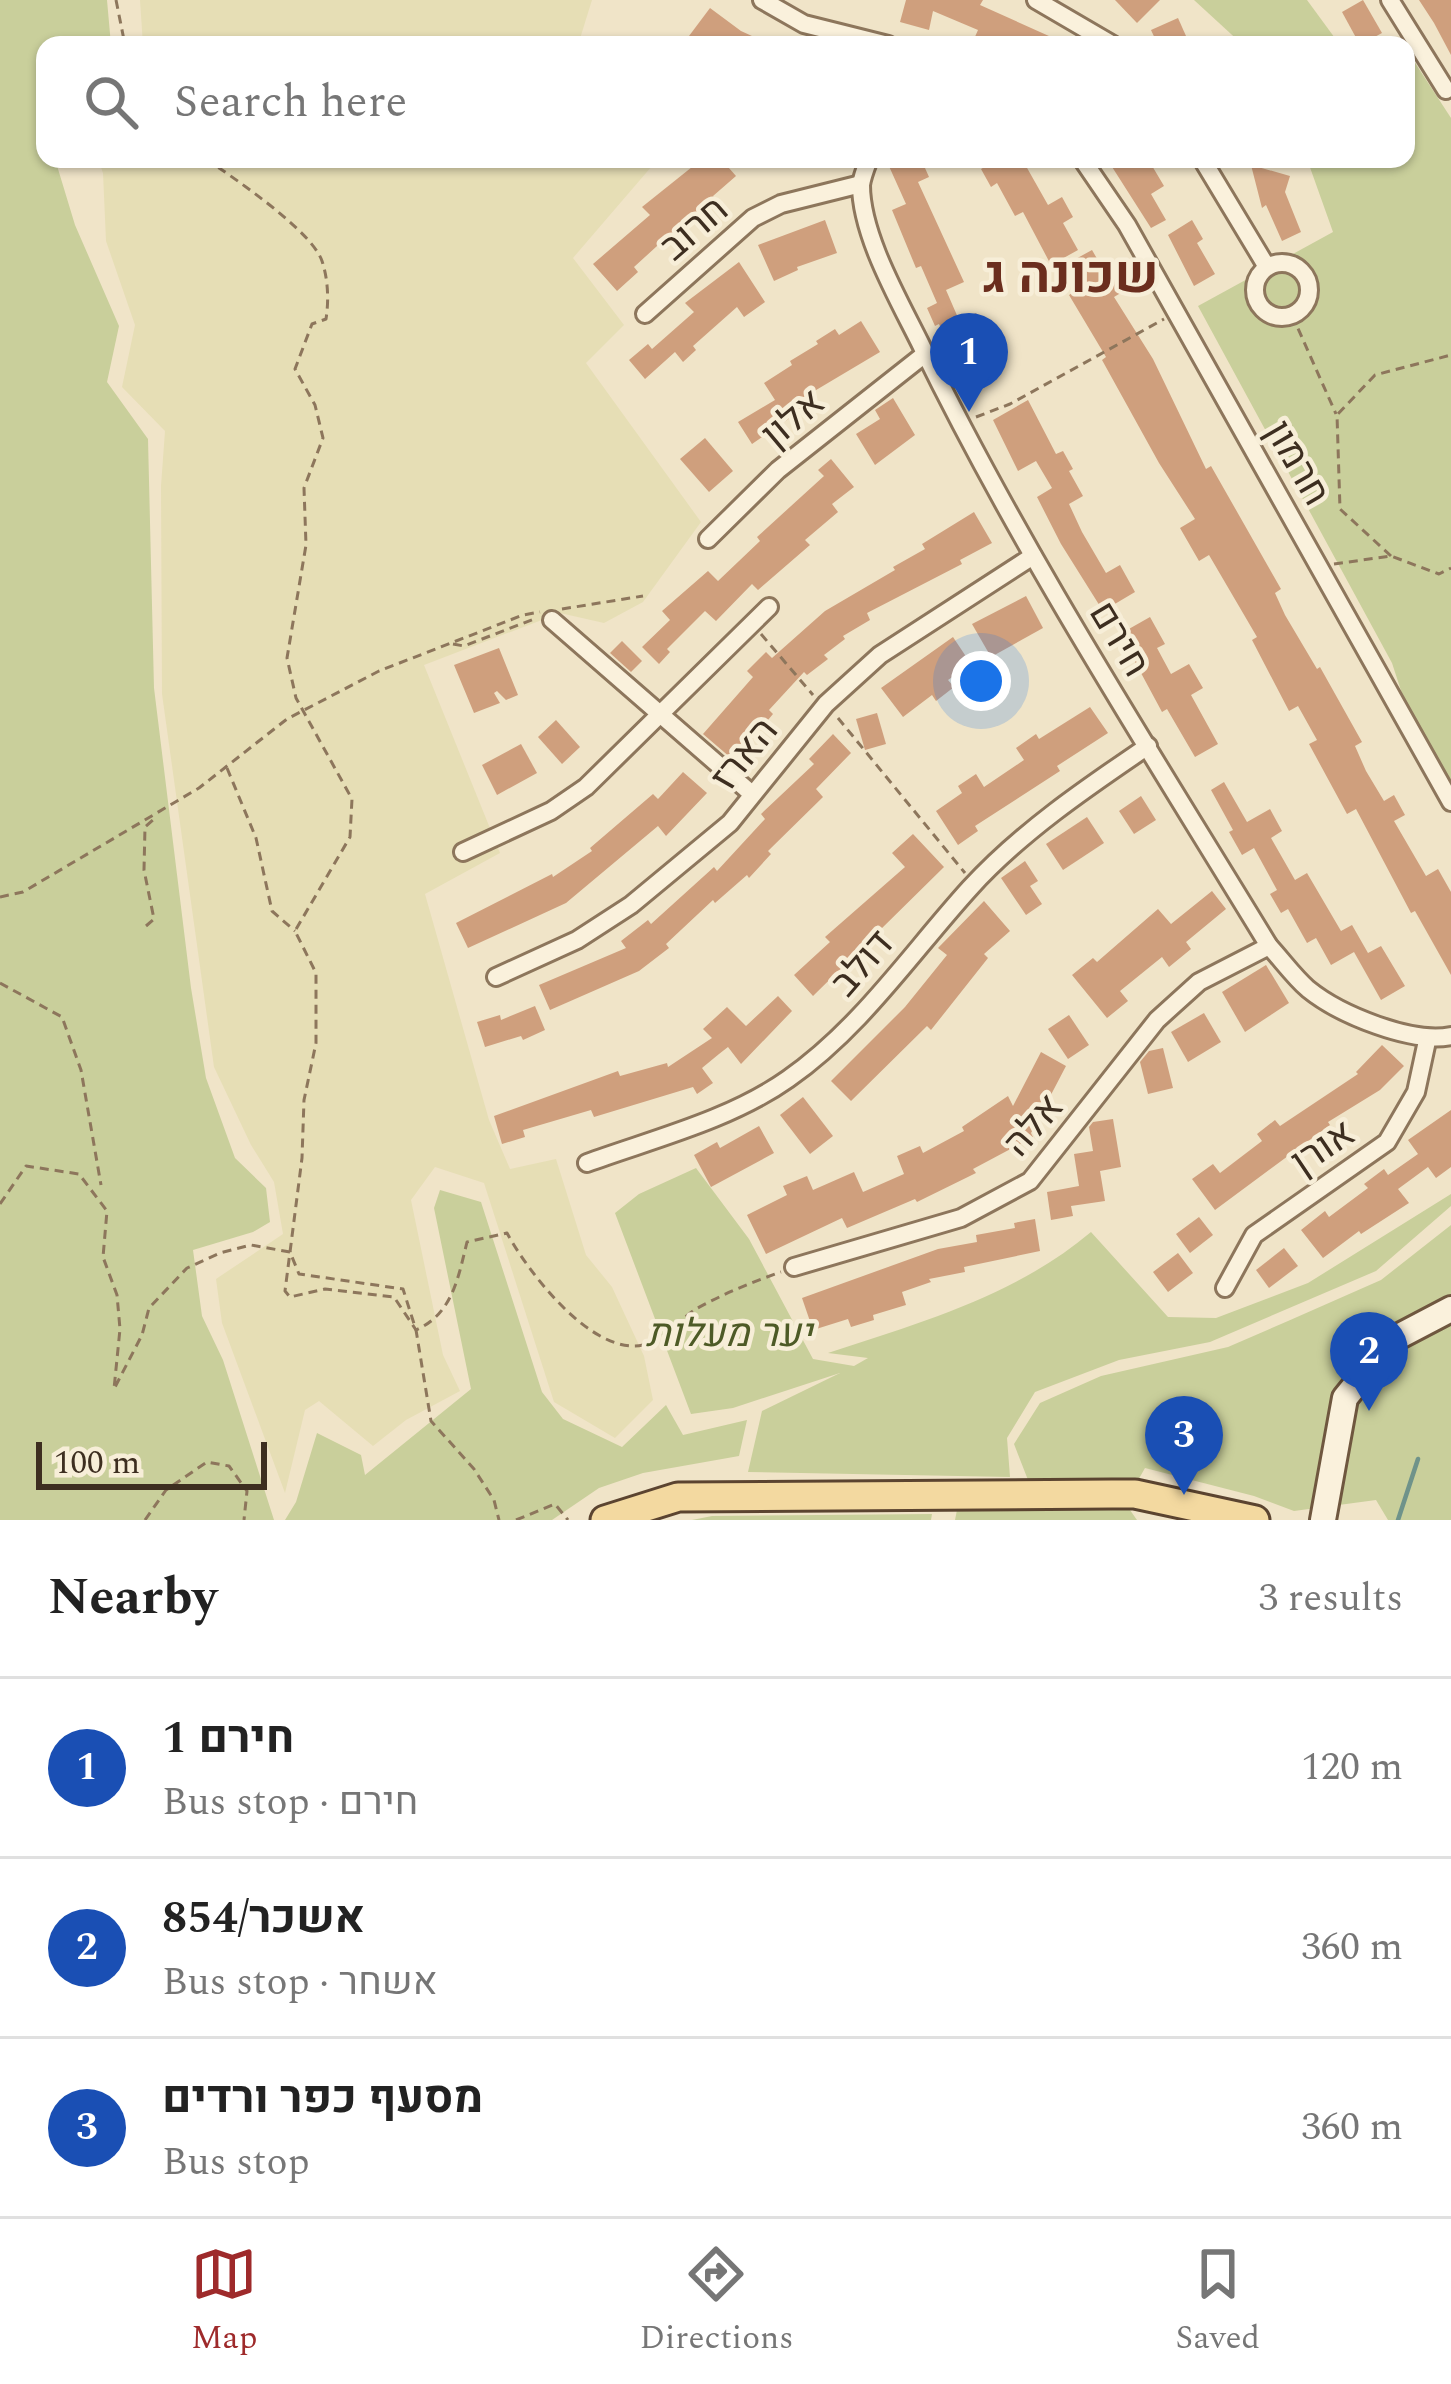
<!DOCTYPE html>
<meta charset="utf-8">
<style>
body{margin:0;font-family:Spectral,Heebo,serif;background:#f2f2f2;color:#222}
.scale{position:absolute;left:36px;bottom:30px;width:231px;box-sizing:border-box;padding-left:12px;border:6px solid #3d2e20;border-top:0;font-size:33px;line-height:42px;white-space:nowrap;color:#3d2e20;-webkit-text-stroke:9px #f7eed8;paint-order:stroke}
.you{position:absolute;left:981px;top:681px;width:42px;height:42px;margin:-30px;border:9px solid #fff;border-radius:50%;background:#1a73e8;box-shadow:0 0 0 18px #1a73e833}
.badge{display:grid;place-items:center;width:78px;height:78px;border-radius:50%;background:#9e2a2b;color:#fff;font-size:39px;font-weight:700}
.pin{position:absolute;translate:-50% -99px;filter:drop-shadow(0 3px 6px #0008)}
.pin::after{content:'';position:absolute;top:63px;width:42px;height:36px;background:inherit;clip-path:polygon(0 0,100% 0,50% 100%)}
.list{margin:0;padding:0;list-style:none}
h2{display:flex;justify-content:space-between;align-items:center;height:156px;margin:0;padding:0 48px;font-size:51px}
h2 small{font-size:39px;font-weight:400;color:#767676}
.list li{display:grid;grid-template-columns:78px 1fr auto;gap:36px;align-items:center;box-sizing:border-box;height:180px;padding:0 48px;border-top:3px solid #e0e0e0}
.list b{display:block;font-size:45px;white-space:nowrap}
.list p{margin:0;font-size:39px;white-space:nowrap;color:#767676}
.list em{font-size:39px;font-style:normal;color:#767676}
.icon{flex:none;width:66px;height:66px;fill:none;stroke:currentColor;stroke-width:2;stroke-linecap:round;stroke-linejoin:round}
.map{position:relative;flex:none;width:1451px;height:1520px;overflow:hidden}
.search{position:absolute;background:#fff;box-shadow:0 3px 9px #0004;left:36px;right:36px;top:36px;height:132px;display:flex;align-items:center;gap:30px;box-sizing:border-box;padding:0 42px;border-radius:24px;color:#767676;font-size:45px}
.sheet{height:696px;background:#fff}
nav{display:flex;justify-content:space-around;align-items:center;box-sizing:border-box;height:168px;border-top:3px solid #e0e0e0;background:#fff;font-size:33px;color:#767676}
nav a{display:grid;justify-items:center;gap:6px}
nav .on{color:#9e2a2b}
.map>svg:first-child{display:block}
</style>
<div class="map">
<svg width="1451" height="1520" viewBox="0 0 1451 1520">
<rect width="100%" height="100%" fill="#f0e4c8"/>
<g fill="#e6deb5">
<polygon points="140,0 592,0 578,45 143,45"/>
<polygon points="98,159 658,159 573,258 624,325 586,363 701,522 643,602 604,623 560,613 424,665 500,853 425,894 489,1120 510,1169 556,1159 586,1255 612,1287 644,1356 653,1400 615,1438 554,1402 484,1183 435,1167 411,1200 443,1355 460,1391 406,1420 373,1446 319,1401 305,1410 285,1493 222,1323 216,1279 283,1234 274,1182 251,1145 214,1067 162,694 161,486 165,431 122,387 135,325 106,241 103,173"/>
</g>
<g fill="#c9cf9b">
<polygon points="0,0 107,0 111,45 45,45 45,88 36,95 45,126 45,159 55,159 75,225 119,326 107,382 148,439 154,688 191,988 206,1078 235,1158 266,1188 270,1222 253,1232 193,1250 202,1316 223,1360 274,1520 0,1520"/>
<polygon points="1194,0 1307,0 1340,45 1243,45"/>
<polygon points="1406,49 1451,118 1451,782 1409,715 1392,663 1198,306 1333,232 1307,159 1406,159"/>
<path d="M696 1168 749 1239 813 1359 854 1366 868 1358 828 1353C922 1322 1015 1296 1091 1232L1168 1317 1216 1318 1308 1283 1451 1194V1206L1376 1271 1210 1342 1119 1360 1035 1392 1007 1438 1010 1477 748 1472 762 1411 840 1373 733 1408 691 1414 615 1213 639 1194Z"/>
<polygon points="440,1190 481,1202 542,1392 563,1419 622,1447 666,1405 683,1435 747,1420 739,1456 643,1473 599,1488 552,1520 285,1520 296,1502 317,1433 361,1455 365,1475 471,1389 434,1208"/>
<polygon points="1451,1225 1451,1520 1388,1520 1376,1500 1294,1511 1254,1496 1145,1468 1125,1503 1137,1520 955,1520 958,1505 1037,1503 1014,1444 1040,1403 1101,1376 1228,1347 1288,1321 1381,1280"/>
<polygon points="932,1514 931,1520 692,1520 712,1516"/>
</g>
<g fill="none" stroke-linecap="round" stroke-linejoin="round">
<polyline stroke="#6f938a" stroke-width="4.5" points="1398,1520 1418,1459"/>
</g>
<g fill="#cf9f7d">
<polygon points="906,0 983,0 980,5 1069,45 988,45 974,39 978,30 933,11 929,30 900,22"/>
<polygon points="1115,0 1160,0 1137,23"/>
<polygon points="1363,0 1382,33 1360,45 1342,12"/>
<polygon points="1419,0 1451,0 1451,55 1434,23"/>
<polygon points="710,8 741,31 772,45 702,45 689,36"/>
<polygon points="1178,18 1190,45 1158,45 1151,30"/>
<polygon points="702,159 721,159 736,176 713,196 717,201 673,241 668,236 634,267 638,272 617,291 593,264 650,215 642,207"/>
<polygon points="899,159 921,159 929,177 918,182 964,282 946,290 959,320 976,313 1003,362 970,378 956,349 951,351 939,324 935,326 927,308 937,303 921,266 916,268 892,210 906,204 888,164"/>
<polygon points="999,159 1022,159 1048,205 1062,197 1073,217 1063,223 1078,250 1051,265 1023,212 1015,216 997,183 991,187 981,169"/>
<polygon points="1107,159 1148,159 1164,186 1151,194 1166,220 1151,228"/>
<polygon points="1251,165 1290,176 1285,192 1301,232 1282,241 1266,205 1262,208"/>
<polygon points="825,220 837,253 797,267 798,270 774,281 758,245"/>
<polygon points="1192,220 1203,239 1197,243 1215,274 1194,286 1168,235"/>
<polygon points="1092,250 1106,274 1112,271 1124,291 1114,297 1153,359 1206,469 1211,466 1281,589 1275,593 1285,615 1317,669 1320,667 1362,742 1355,746 1366,771 1384,801 1394,795 1405,815 1394,821 1426,876 1438,869 1451,892 1451,975 1415,911 1411,913 1356,809 1347,814 1309,744 1317,740 1298,706 1289,711 1252,640 1257,637 1209,555 1199,561 1180,528 1195,519 1159,463 1102,360 1106,357 1069,295 1086,285 1072,261"/>
<polygon points="739,262 765,302 744,317 737,307 693,346 696,350 683,362 675,352 645,379 629,360 648,344 652,349 694,312 685,303"/>
<polygon points="861,321 880,352 801,399 806,407 752,444 738,422 775,400 764,383 792,365 790,361 818,344 816,341 835,329 839,335"/>
<polygon points="893,398 915,435 875,465 856,434 880,419 875,410"/>
<polygon points="1028,400 1056,454 1063,451 1073,469 1069,471 1083,496 1069,504 1082,532 1106,573 1120,565 1135,592 1103,611 1061,544 1037,497 1052,488 1036,461 1018,471 993,420"/>
<polygon points="705,438 733,471 709,492 680,459"/>
<polygon points="831,459 854,487 832,504 838,512 805,540 810,545 758,590 752,584 716,621 705,611 667,649 670,652 659,664 642,647 670,620 662,611 708,571 718,581 760,541 757,537 824,476 818,470"/>
<polygon points="974,512 992,543 960,560 962,564 867,613 870,620 843,636 845,639 824,655 828,659 807,675 804,672 769,710 773,714 758,732 754,729 731,758 703,734 753,677 747,671 766,652 772,658 825,611 895,570 893,567 925,549 922,544"/>
<polygon points="1026,596 1043,628 991,657 972,624"/>
<polygon points="1150,617 1165,644 1157,648 1171,674 1189,664 1203,688 1191,695 1218,744 1195,757 1167,709 1162,712 1120,634"/>
<polygon points="953,637 971,664 948,680 954,687 936,701 932,695 903,717 881,688"/>
<polygon points="622,641 642,661 631,672 610,653"/>
<polygon points="499,648 518,695 506,700 497,691 494,693 500,703 474,713 454,665"/>
<polygon points="1090,707 1108,733 1057,766 1060,771 975,826 978,831 958,845 936,811 962,793 958,786 976,774 984,787 1024,760 1016,748 1036,734 1039,739"/>
<polygon points="877,713 886,744 865,750 856,719"/>
<polygon points="556,720 580,747 562,764 538,737"/>
<polygon points="833,734 851,753 816,789 823,797 768,851 771,854 749,878 747,875 715,903 713,900 666,944 669,948 639,971 550,1010 539,985 626,948 621,941 648,920 651,924 714,867 717,871 765,819 761,814 814,764 809,759"/>
<polygon points="521,744 537,773 497,795 482,765"/>
<polygon points="683,772 707,793 666,836 658,826 566,903 468,948 456,923 552,874 553,877 592,851 590,848 653,794 658,799"/>
<polygon points="1224,782 1247,822 1270,809 1282,831 1271,838 1295,880 1307,873 1341,931 1352,925 1368,953 1381,946 1405,986 1381,1000 1354,952 1331,965 1316,938 1307,943 1288,909 1281,913 1270,894 1277,890 1254,848 1242,855 1229,832 1233,830 1211,790"/>
<polygon points="1141,796 1156,820 1134,834 1119,811"/>
<polygon points="1087,817 1104,843 1063,870 1046,844"/>
<polygon points="913,834 944,867 813,996 794,975 830,942 825,937 905,867 892,853"/>
<polygon points="1025,861 1038,881 1030,886 1042,904 1026,915 1001,878"/>
<polygon points="1212,891 1226,909 1186,942 1191,949 1169,967 1162,957 1120,991 1128,1001 1107,1018 1072,975 1093,958 1097,962 1158,909 1171,924"/>
<polygon points="984,901 1010,931 984,954 988,958 931,1030 927,1026 851,1101 831,1081 905,1007 947,955 938,948"/>
<polygon points="1266,965 1289,1003 1245,1032 1222,992"/>
<polygon points="778,996 792,1011 741,1064 728,1047 719,1054 702,1068 713,1083 697,1094 693,1087 594,1117 591,1110 523,1130 525,1137 502,1144 494,1116 618,1071 620,1076 667,1063 668,1067 712,1038 703,1029 727,1007 746,1026"/>
<polygon points="535,1006 545,1030 523,1040 521,1036 485,1047 477,1022 500,1015 501,1020"/>
<polygon points="1204,1013 1221,1042 1188,1062 1171,1032"/>
<polygon points="1069,1015 1089,1045 1068,1059 1048,1029"/>
<polygon points="1382,1045 1404,1066 1380,1090 1328,1122 1330,1125 1215,1210 1192,1179 1213,1164 1220,1173 1262,1141 1257,1134 1275,1120 1280,1126 1358,1074 1356,1072"/>
<polygon points="1163,1048 1173,1088 1148,1094 1140,1062 1149,1051"/>
<polygon points="1041,1052 1066,1066 1031,1133 1033,1137 973,1169 976,1173 917,1202 915,1199 847,1228 842,1218 766,1254 747,1215 787,1195 783,1186 807,1176 813,1190 854,1172 863,1192 904,1174 897,1156 920,1146 923,1153 964,1131 962,1127 1008,1096 1013,1106"/>
<polygon points="803,1097 833,1136 810,1154 780,1115"/>
<polygon points="1451,1110 1451,1167 1436,1178 1428,1167 1398,1189 1409,1203 1361,1234 1359,1231 1323,1258 1301,1230 1325,1211 1329,1217 1368,1188 1364,1184 1384,1169 1388,1175 1418,1154 1408,1140"/>
<polygon points="1113,1119 1121,1167 1100,1171 1105,1201 1071,1206 1073,1216 1051,1220 1047,1192 1079,1186 1074,1154 1093,1151 1089,1127 1093,1122"/>
<polygon points="759,1126 774,1153 711,1187 694,1155 717,1142 720,1148"/>
<polygon points="1199,1217 1213,1235 1190,1253 1176,1234"/>
<polygon points="1035,1219 1040,1251 964,1267 965,1272 929,1279 931,1282 902,1292 906,1305 873,1315 874,1320 851,1327 848,1319 813,1330 802,1298 938,1249 977,1242 976,1235 1015,1228 1014,1223"/>
<polygon points="1284,1248 1298,1266 1269,1288 1256,1270"/>
<polygon points="1178,1253 1193,1273 1168,1292 1153,1272"/>
</g>
<g fill="none" stroke-linecap="round" stroke-linejoin="round">
<defs>
<g id="street">
<polyline points="762,0 804,24 888,45"/>
<polyline points="1036,0 1113,45"/>
<polyline points="1390,0 1446,90"/>
<path d="M869 159C866 167 862 177 861 185 861 236 900 302 922 347 1023 554 1149 749 1269 946 1282 960 1294 977 1308 989 1340 1015 1412 1044 1451 1036"/>
<polyline points="1082,159 1127,225 1451,802"/>
<polyline points="1202,159 1267,267"/>
<circle cx="1282" cy="290" r="27"/>
<polyline points="645,314 753,218 781,204 861,184"/>
<polyline points="708,539 778,470 925,354"/>
<polyline points="552,620 752,794"/>
<polyline points="463,852 551,811 586,787 769,607"/>
<polyline points="496,977 577,940 631,905 730,823 826,704 880,655 1033,556"/>
<path d="M587 1163C653 1139 730 1120 788 1079 861 1028 911 953 970 888 1020 833 1086 788 1148 746"/>
<polyline points="794,1267 961,1218 1030,1181 1157,1020 1199,982 1269,946"/>
<polyline points="1225,1288 1254,1235 1387,1142 1416,1092 1427,1041"/>
</g>
<polyline id="secondary" points="1323,1520 1345,1398 1392,1340 1451,1309"/>
<polyline id="primary" points="605,1520 678,1497 1112,1494 1135,1494 1255,1520"/>
</defs>
<use href="#street" stroke="#8d765c" stroke-width="22"/>
<use href="#secondary" stroke="#6f573f" stroke-width="30"/>
<use href="#primary" stroke="#5b4430" stroke-width="33"/>
<g stroke="#8d765c" stroke-width="3" stroke-dasharray="9 6" stroke-linecap="butt">
<polyline points="116,0 125,45"/>
<path d="M206 159C234 178 312 231 322 261 328 279 329 300 326 319L312 324 295 369 315 405 323 438 304 488 306 545 287 658 296 698 352 799 350 837 295 931 316 973V1043L304 1100 302 1158 290 1252 299 1274 403 1289 416 1330 431 1421 474 1469 494 1500 499 1520"/>
<polyline points="1292,315 1336,414"/>
<polyline points="976,417 1010,404 1164,319"/>
<polyline points="1391,556 1340,509 1337,415 1375,375 1451,355"/>
<polyline points="1334,564 1391,556 1439,574 1451,568"/>
<polyline points="562,609 643,596"/>
<polyline points="761,634 813,695"/>
<polyline points="453,644 464,646 534,619"/>
<polyline points="838,718 965,873"/>
<polyline points="227,768 256,838 272,911 295,931"/>
<polyline points="0,897 23,892 199,788 287,719 379,671 523,615 540,612"/>
<polyline points="146,926 154,919 144,870 145,827 154,819"/>
<polyline points="0,983 62,1017 81,1070 101,1185"/>
<path d="M0 1204 26 1166 79 1174 107 1211 103 1257 117 1295 120 1329 114 1389 142 1335 149 1308 187 1268 220 1253 251 1245 290 1252 285 1291 290 1297 325 1289 394 1297 416 1330C452 1314 458 1279 467 1242L507 1233C528 1272 592 1356 643 1345 661 1342 680 1319 696 1309 723 1294 752 1282 781 1272"/>
<polyline points="145,1520 166,1490 207,1462 229,1466 247,1491 244,1520"/>
<polyline points="516,1520 555,1504 568,1520"/>
</g>
<use href="#street" stroke="#faf1dc" stroke-width="16"/>
<use href="#secondary" stroke="#faf1dc" stroke-width="24"/>
<use href="#primary" stroke="#f3d9a0" stroke-width="27"/>
</g>
<g text-anchor="middle" stroke-width="9" stroke-linejoin="round" paint-order="stroke">
<g font-size="39" fill="#3d2e20" stroke="#f7eed8">
<text transform="translate(693 227) rotate(-41)" y="14">חרוב</text>
<text transform="translate(792 417) rotate(-40)" y="14">אלון</text>
<text transform="translate(1299 462) rotate(60)" y="14">חרמון</text>
<text transform="translate(1121 638) rotate(59)" y="14">חירם</text>
<text transform="translate(743 753) rotate(-51)" y="14">הארז</text>
<text transform="translate(861 962) rotate(-49)" y="14">דולב</text>
<text transform="translate(1032 1124) rotate(-49)" y="14">אלה</text>
<text transform="translate(1322 1146) rotate(-34)" y="14">אורן</text>
</g>
<g font-size="39" font-style="italic" fill="#4d5a26" stroke="#f7eed8">
<text x="729" y="1346">יער מעלות</text>
</g>
<g font-size="51" font-weight="bold" fill="#6b2e1e" stroke="#f7eed8">
<text x="1071" y="292">שכונה ג</text>
</g>
</g>
</svg>
<div class="scale">100 m</div>
<div class="you"></div>
<div class="pin badge" style="left:969px;top:412px;background:#1a4fb4">1</div>
<div class="pin badge" style="left:1369px;top:1411px;background:#1a4fb4">2</div>
<div class="pin badge" style="left:1184px;top:1495px;background:#1a4fb4">3</div>
<div class="search"><svg class="icon" aria-label="search" viewBox="0 0 24 24"><circle cx="10" cy="10" r="6"/><path d="M15 15l6 6"/></svg>Search here</div>
</div>
<section class="sheet">
<h2>Nearby<small>3 results</small></h2>
<ul class="list">
<li><span class="badge" style="background:#1a4fb4">1</span><div><b>חירם 1</b><p>Bus stop · חירם</p></div><em>120 m</em></li>
<li><span class="badge" style="background:#1a4fb4">2</span><div><b>אשכר/854</b><p>Bus stop · אשחר</p></div><em>360 m</em></li>
<li><span class="badge" style="background:#1a4fb4">3</span><div><b>מסעף כפר ורדים</b><p>Bus stop</p></div><em>360 m</em></li>
</ul>
</section>
<nav>
<a class="on"><svg class="icon" aria-label="map" viewBox="0 0 24 24"><path d="M3 6l6-2 6 2 6-2v14l-6 2-6-2-6 2zM9 4v14M15 6v14"/></svg>Map</a>
<a><svg class="icon" aria-label="directions" viewBox="0 0 24 24"><path d="M12 3l9 9-9 9-9-9zM9 14v-3h6M13 9l2 2-2 2"/></svg>Directions</a>
<a><svg class="icon" aria-label="saved" viewBox="0 0 24 24"><path d="M7 4h10v16l-5-4-5 4z"/></svg>Saved</a>
</nav>
